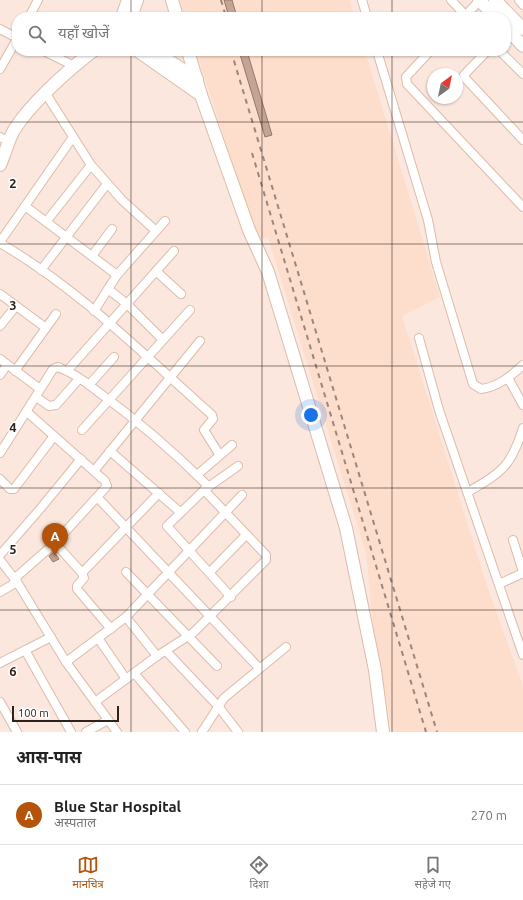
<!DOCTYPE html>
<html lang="hi">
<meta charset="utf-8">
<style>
body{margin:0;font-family:Ubuntu,"Noto Sans Devanagari",sans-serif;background:#f2f2f2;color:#222}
.compass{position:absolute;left:427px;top:68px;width:36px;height:36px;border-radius:50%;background:#fff;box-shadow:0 1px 3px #0004;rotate:33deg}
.scale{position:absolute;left:12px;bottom:10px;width:107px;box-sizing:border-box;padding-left:4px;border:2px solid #2e231c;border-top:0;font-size:11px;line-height:14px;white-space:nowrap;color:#2e231c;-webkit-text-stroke:3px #fff;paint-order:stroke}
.you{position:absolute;left:311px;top:415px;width:14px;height:14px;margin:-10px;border:3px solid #fff;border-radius:50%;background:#1a73e8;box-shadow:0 0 0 6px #1a73e833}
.badge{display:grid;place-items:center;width:26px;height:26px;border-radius:50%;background:#b45309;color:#fff;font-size:13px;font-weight:700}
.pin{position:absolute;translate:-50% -33px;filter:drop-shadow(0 1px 2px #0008)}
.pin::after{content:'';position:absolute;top:21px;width:14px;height:12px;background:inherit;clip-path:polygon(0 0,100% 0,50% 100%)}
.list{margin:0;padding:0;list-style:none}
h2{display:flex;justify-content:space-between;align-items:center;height:52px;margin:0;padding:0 16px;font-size:17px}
h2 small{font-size:13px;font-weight:400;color:#767676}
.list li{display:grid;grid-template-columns:26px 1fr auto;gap:12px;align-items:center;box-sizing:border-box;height:60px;padding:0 16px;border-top:1px solid #e0e0e0}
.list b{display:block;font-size:15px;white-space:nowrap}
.list p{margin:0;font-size:13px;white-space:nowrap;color:#767676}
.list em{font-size:13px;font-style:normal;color:#767676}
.icon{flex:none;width:22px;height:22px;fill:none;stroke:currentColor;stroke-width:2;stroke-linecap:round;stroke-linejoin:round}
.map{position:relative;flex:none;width:523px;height:732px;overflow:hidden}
.search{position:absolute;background:#fff;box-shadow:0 1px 3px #0004;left:12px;right:12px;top:12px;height:44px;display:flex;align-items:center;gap:10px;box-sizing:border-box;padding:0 14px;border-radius:16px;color:#767676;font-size:15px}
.sheet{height:112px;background:#fff}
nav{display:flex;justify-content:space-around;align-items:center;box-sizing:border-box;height:56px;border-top:1px solid #e0e0e0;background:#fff;font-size:11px;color:#767676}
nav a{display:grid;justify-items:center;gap:2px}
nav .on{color:#b45309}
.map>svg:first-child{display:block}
</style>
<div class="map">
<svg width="523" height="732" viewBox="0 0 523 732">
<rect width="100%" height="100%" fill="#fbe7dd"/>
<g fill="#fdddcc">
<polygon points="180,0 349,0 355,17 185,17"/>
<polygon points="196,51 365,51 440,297 402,316 487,586 523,686 523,732 392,732 374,635 366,553 268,237 257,240"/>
</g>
<g fill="#c4a595" stroke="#957869">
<polygon points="224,0 232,0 237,17 229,17"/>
<polygon points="239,51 247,51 272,135 265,137"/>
<polygon points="54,552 59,559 53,562 49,556"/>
</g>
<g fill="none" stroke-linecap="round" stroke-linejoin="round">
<defs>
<g id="street">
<polyline points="362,0 367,17"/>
<polyline points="451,0 467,17"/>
<polyline points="519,0 523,5"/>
<polyline points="29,17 38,0"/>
<polyline points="464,17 480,0"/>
<polyline points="0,29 17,38"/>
<polyline points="44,51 74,66"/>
<path d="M377 51 428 220 436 262 473 384 481 389C498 387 511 376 523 365"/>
<polyline points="430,51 406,77 407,84 523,207"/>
<polyline points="487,51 464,75 465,78 523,140"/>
<polyline points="500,51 523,74"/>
<polyline points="0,69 17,39"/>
<polyline points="46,94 91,165 122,200 156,231"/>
<polyline points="0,137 10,142"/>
<polyline points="25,206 117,275"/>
<polyline points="46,222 91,165"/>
<polyline points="0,242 73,137"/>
<path d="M0 243C79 289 144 355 212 415L213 419 204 430 219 454"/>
<polyline points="92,256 112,229"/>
<polyline points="41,270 107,184"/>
<polyline points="156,271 181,294"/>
<polyline points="108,289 127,304 163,340"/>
<polyline points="0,294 46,328"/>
<polyline points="94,311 117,275 165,221"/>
<polyline points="0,326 16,306"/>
<polyline points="419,338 439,410 523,655"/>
<polyline points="0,359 40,389"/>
<polyline points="15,371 56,314"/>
<polyline points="67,371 174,251"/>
<polyline points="0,375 7,365"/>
<polyline points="508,378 523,405"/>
<polyline points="89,385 114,357"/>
<polyline points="36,397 49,406 56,405 79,379"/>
<polyline points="82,430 190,310"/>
<polyline points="110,451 180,512"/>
<path d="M0 453 53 369 58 367C72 372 86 382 97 391 137 420 174 452 208 486"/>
<polyline points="94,471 200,341"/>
<polyline points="197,475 232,445"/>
<polyline points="0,479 10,489 14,489 54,436"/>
<path d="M468 492C502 472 511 467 523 428"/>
<polyline points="98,498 259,668"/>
<polyline points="513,540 523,572"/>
<polyline points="55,543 82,573 84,578 77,586 77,589 111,629"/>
<polyline points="0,555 40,509 81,459"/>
<polyline points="0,560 17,582 66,662 117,732"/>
<polyline points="126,572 217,666"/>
<polyline points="210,572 246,535"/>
<polyline points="82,573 159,493"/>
<polyline points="14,579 55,543 107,486 105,481 27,412"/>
<polyline points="499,584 523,573"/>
<polyline points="0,592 17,582"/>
<polyline points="231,597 167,526 204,490 238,466"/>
<polyline points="126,617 157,656"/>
<polyline points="98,638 126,679"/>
<polyline points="25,650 71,732"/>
<polyline points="166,651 218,706 238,732"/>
<polyline points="66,662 126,617 242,495"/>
<polyline points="0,663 51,637"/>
<polyline points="134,673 185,732"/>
<polyline points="0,702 17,732"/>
<polyline points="95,702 157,656 193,633 266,560 266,555 204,490"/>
<polyline points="86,732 108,720"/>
<polyline points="202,732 224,698 286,647"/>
</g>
<g id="secondary">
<polyline points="172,0 177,17"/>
<polyline points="479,0 496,17"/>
<polyline points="495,0 523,29"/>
<polyline points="122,17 128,0"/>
<polyline points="131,17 137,0"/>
<polyline points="506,28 523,46"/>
<polyline points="138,51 201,95"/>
<polyline points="154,51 197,79"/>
<polyline points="188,51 201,95 249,230 268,272 346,528 375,670 383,732"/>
<path d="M0 165C5 154 8 141 14 130 31 103 67 71 93 51"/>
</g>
</defs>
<use href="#street" stroke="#dbbcab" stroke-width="10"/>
<use href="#secondary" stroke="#dbbcab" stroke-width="14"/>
<use href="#street" stroke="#fff" stroke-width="8"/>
<use href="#secondary" stroke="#fff" stroke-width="12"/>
<g stroke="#97877f" stroke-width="2" stroke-dasharray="5 5" stroke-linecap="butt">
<polyline points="221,0 226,17"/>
<polyline points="231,51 437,732"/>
<polyline points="252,153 426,732"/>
</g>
</g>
<path fill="none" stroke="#2e231c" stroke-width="1" stroke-opacity="0.55" d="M131 0V17M262 0V17M392 0V17M131 51V732M262 51V732M392 51V732M0 122H523M0 244H523M0 366H523M0 488H523M0 610H523"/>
<g font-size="13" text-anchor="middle" font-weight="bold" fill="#2e231c" stroke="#fff" stroke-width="3" stroke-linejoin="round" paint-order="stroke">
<text x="13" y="188">2</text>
<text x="13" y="310">3</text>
<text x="13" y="432">4</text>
<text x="13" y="554">5</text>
<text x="13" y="676">6</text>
</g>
</svg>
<svg class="compass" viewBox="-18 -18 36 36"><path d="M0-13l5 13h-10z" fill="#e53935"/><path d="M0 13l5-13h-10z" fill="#767676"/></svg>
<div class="scale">100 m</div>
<div class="you"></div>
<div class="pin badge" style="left:55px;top:556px">A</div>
<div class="search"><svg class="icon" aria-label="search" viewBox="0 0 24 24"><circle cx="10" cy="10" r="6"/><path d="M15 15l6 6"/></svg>यहाँ खोजें</div>
</div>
<section class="sheet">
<h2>आस-पास<small></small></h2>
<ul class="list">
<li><span class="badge">A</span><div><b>Blue Star Hospital</b><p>अस्पताल</p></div><em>270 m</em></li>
</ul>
</section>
<nav>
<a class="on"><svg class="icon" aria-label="map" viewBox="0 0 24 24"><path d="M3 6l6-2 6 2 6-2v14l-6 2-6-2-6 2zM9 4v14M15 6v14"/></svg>मानचित्र</a>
<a><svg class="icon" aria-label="directions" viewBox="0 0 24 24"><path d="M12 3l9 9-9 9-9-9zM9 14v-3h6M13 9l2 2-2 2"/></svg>दिशा</a>
<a><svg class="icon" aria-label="saved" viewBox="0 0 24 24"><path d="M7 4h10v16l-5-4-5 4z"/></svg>सहेजे गए</a>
</nav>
